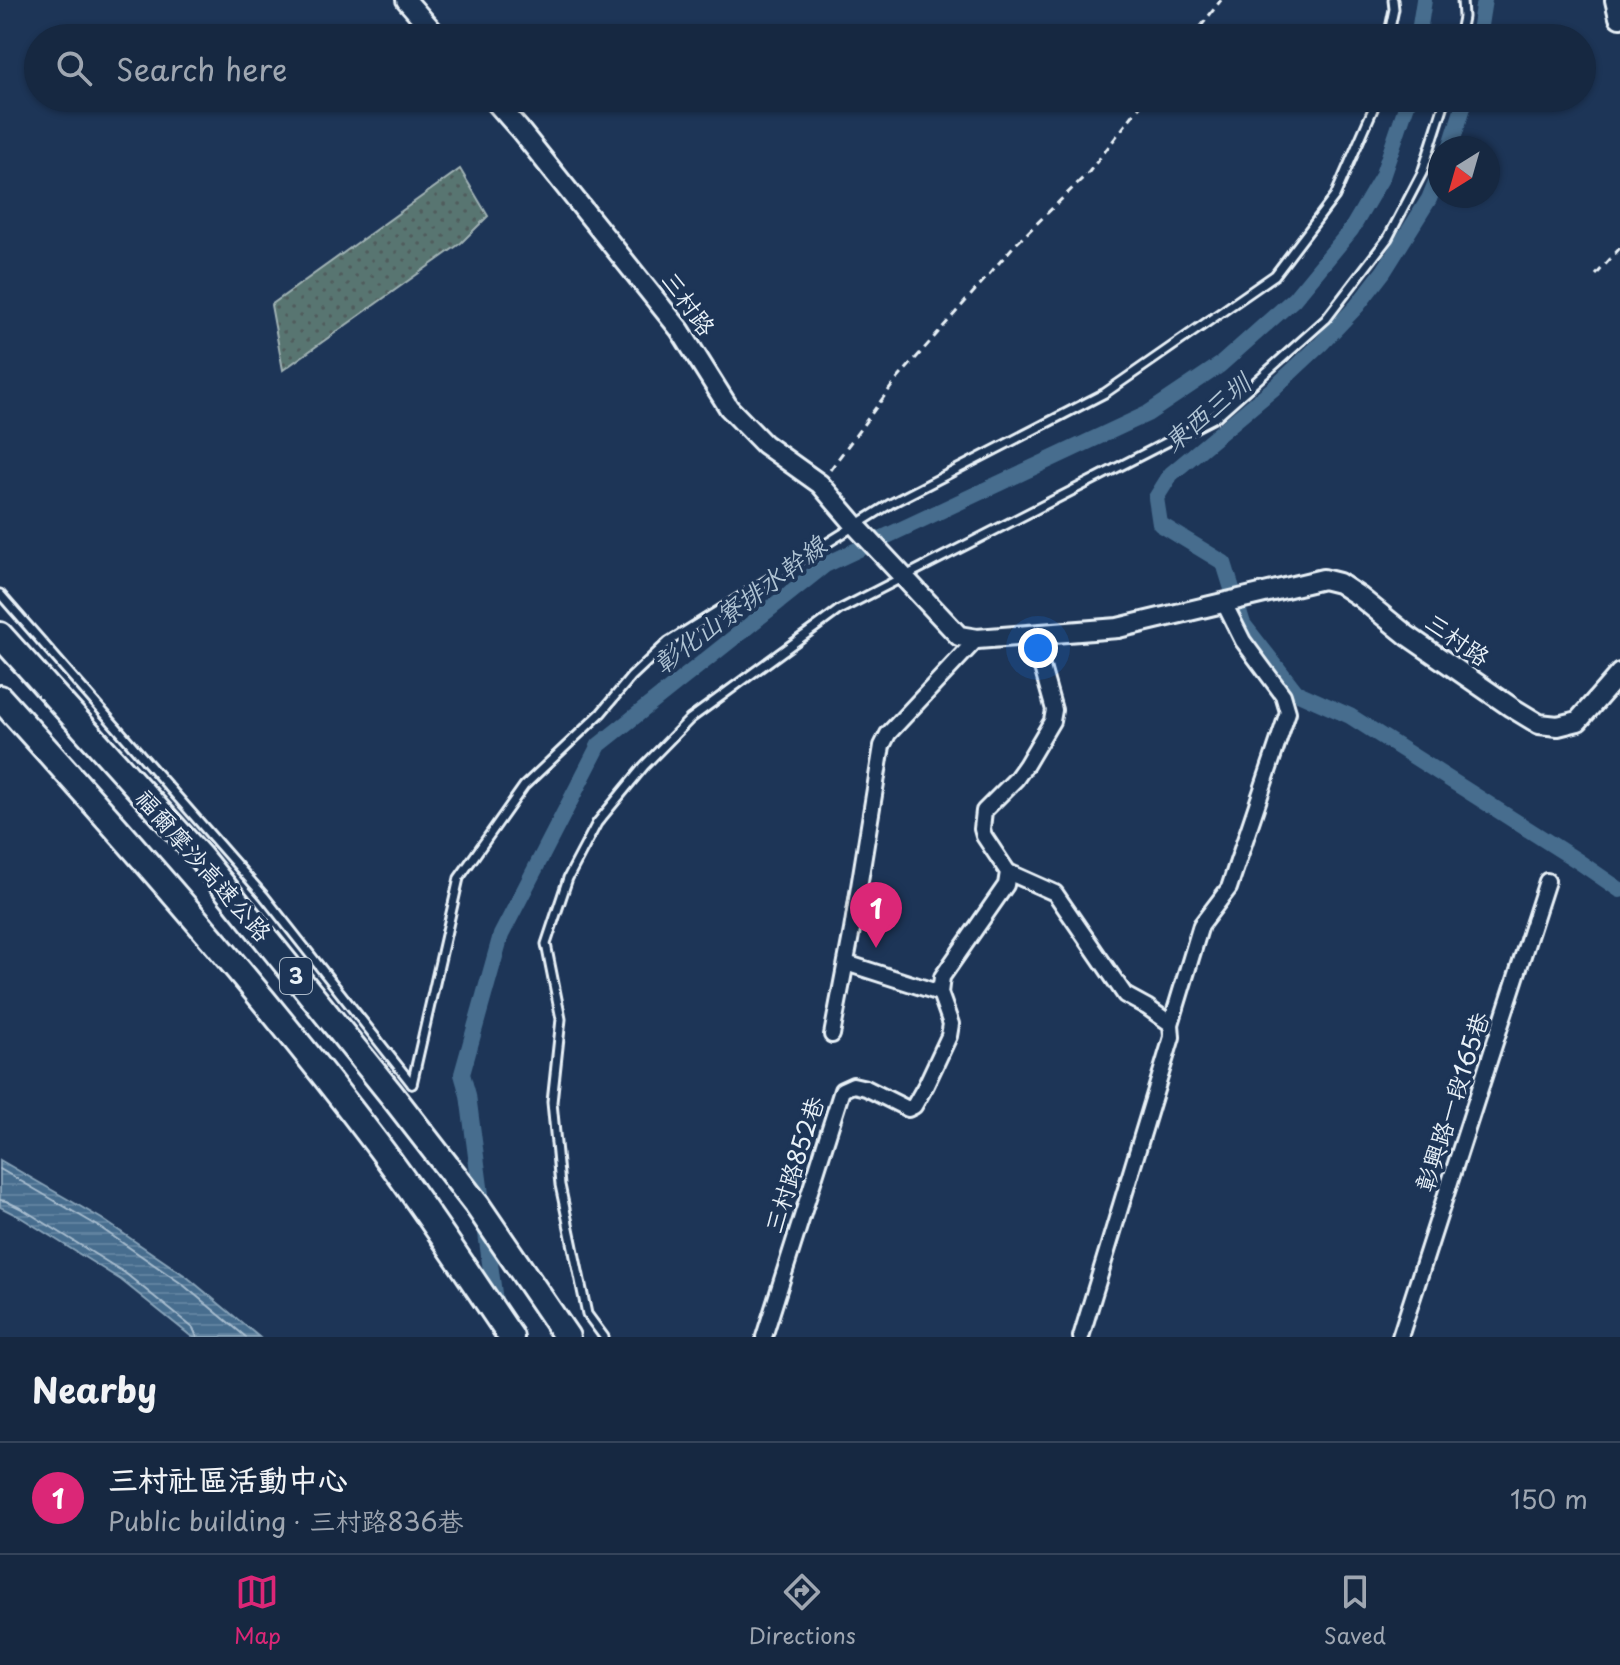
<!DOCTYPE html>
<meta charset="utf-8">
<style>
body{margin:0;font-family:"Playpen Sans","LXGW WenKai TC",sans-serif;background:#1f3048;color:#f1f3f6}
.compass{position:absolute;left:1428px;top:136px;width:72px;height:72px;border-radius:50%;background:#162841;box-shadow:0 2px 6px #0004;rotate:217deg}
.you{position:absolute;left:1038px;top:648px;width:28px;height:28px;margin:-20px;border:6px solid #fff;border-radius:50%;background:#1a73e8;box-shadow:0 0 0 12px #1a73e833}
.badge{display:grid;place-items:center;width:52px;height:52px;border-radius:50%;background:#db2777;color:#fff;font-size:26px;font-weight:700}
.pin{position:absolute;translate:-50% -66px;filter:drop-shadow(0 2px 4px #0008)}
.pin::after{content:'';position:absolute;top:42px;width:28px;height:24px;background:inherit;clip-path:polygon(0 0,100% 0,50% 100%)}
.list{margin:0;padding:0;list-style:none}
h2{display:flex;justify-content:space-between;align-items:center;height:104px;margin:0;padding:0 32px;font-size:34px}
h2 small{font-size:26px;font-weight:400;color:#9ea6b1}
.list li{display:grid;grid-template-columns:52px 1fr auto;gap:24px;align-items:center;box-sizing:border-box;height:112px;padding:0 32px;border-top:2px solid #35445a}
.list b{display:block;font-size:30px;white-space:nowrap}
.list p{margin:0;font-size:26px;white-space:nowrap;color:#9ea6b1}
.list em{font-size:26px;font-style:normal;color:#9ea6b1}
.icon{flex:none;width:44px;height:44px;fill:none;stroke:currentColor;stroke-width:2;stroke-linecap:round;stroke-linejoin:round}
.map{position:relative;flex:none;width:1620px;height:1337px;overflow:hidden}
.search{position:absolute;background:#162841;box-shadow:0 2px 6px #0004;left:24px;right:24px;top:24px;height:88px;display:flex;align-items:center;gap:20px;box-sizing:border-box;padding:0 28px;border-radius:44px;color:#9ea6b1;font-size:30px}
.sheet{height:216px;background:#162841}
nav{display:flex;justify-content:space-around;align-items:center;box-sizing:border-box;height:112px;border-top:2px solid #35445a;background:#162841;font-size:22px;color:#9ea6b1}
nav a{display:grid;justify-items:center;gap:4px}
nav .on{color:#db2777}
.map>svg:first-child{display:block}
</style>
<div class="map">
<svg width="1620" height="1337" viewBox="0 0 1620 1337">
<defs>
<pattern id="grass-dots" width="8" height="8" patternUnits="userSpaceOnUse" patternTransform="scale(2)"><rect width="8" height="8" fill="#597471"/><path d="M2 2h.1M6 6h.1" fill="none" stroke="#4f5c5c" stroke-width="1.8" stroke-linecap="round"/></pattern>
<pattern id="water-rules" width="6" height="5" patternUnits="userSpaceOnUse" patternTransform="scale(2)"><rect width="6" height="5" fill="#466d8e"/><path d="M0 2.5h6" fill="none" stroke="#61829f"/></pattern>
</defs>
<rect width="100%" height="100%" fill="#1d3557"/>
<filter id="ink" filterUnits="userSpaceOnUse"><feTurbulence type="fractalNoise" baseFrequency=".0125" numOctaves="2"/><feDisplacementMap in="SourceGraphic" scale="16" xChannelSelector="R" yChannelSelector="G"/><feConvolveMatrix kernelMatrix="1 2 1 2 8 2 1 2 1" color-interpolation-filters="sRGB"/></filter>
<g filter="url(#ink)">
<polygon fill="url(#grass-dots)" stroke="#a0b2b4" stroke-width="2" points="460,169 488,216 461,243 283,370 271,305"/>
<polygon fill="url(#water-rules)" stroke="#87a2b8" stroke-width="2" points="0,1160 102,1219 187,1277 259,1337 192,1337 121,1280 20,1217 0,1207"/>
<g fill="none" stroke-linecap="round" stroke-linejoin="round">
<g stroke="#a7bcce" stroke-width="2">
<polyline points="0,1169 98,1226 182,1284 246,1337"/>
<polyline points="0,1200 6,1201 24,1210 125,1273 193,1328 197,1337"/>
</g>
<g stroke="#466d8e" stroke-width="16">
<polyline points="1418,38 1424,0"/>
<polyline points="1478,38 1484,0"/>
<polyline points="1450,148 1466,98"/>
<polyline points="1440,172 1429,199 1384,271 1357,306 1321,344 1274,388 1171,474 1156,498 1160,524 1224,563 1243,624 1296,692 1350,716 1578,861 1620,890"/>
<polyline points="496,1309 468,1095 462,1074 501,935 599,745 825,565 1147,414 1220,365 1294,299 1351,230 1382,177 1409,98"/>
</g>
<defs>
<g id="lane">
<polyline points="1388,38 1394,9 1393,0"/>
<polyline points="1459,38 1463,17 1462,0"/>
<polyline points="0,594 264,896 412,1084"/>
<polyline points="412,1084 459,878 524,786 601,713 631,677 668,642 890,504 1105,393 1275,275 1335,196 1373,109 1375,98"/>
<polyline points="604,1337 587,1314 560,1185 552,1102 561,1019 546,944 568,878 597,823 644,766 690,719 839,610 1216,417 1326,319 1388,238 1422,173 1446,98"/>
</g>
<g id="street">
<polyline points="1008,872 1055,893 1125,995 1147,1007 1171,1024 1172,1037 1081,1337"/>
<polyline points="846,963 940,993"/>
<polyline points="1171,1024 1201,925 1229,888 1288,712 1283,695 1243,641 1224,603"/>
<polyline points="832,1035 852,930 882,746 888,734 977,639"/>
<polyline points="764,1337 842,1090 853,1085 866,1088 908,1109 914,1106 926,1085 949,1036 951,1024 940,993 942,977 1006,885 1008,872 984,836 982,829 984,811 1016,779 1026,765 1052,721 1054,710 1033,635"/>
<polyline points="1400,1337 1547,881"/>
</g>
<g id="secondary">
<polyline points="406,0 439,38"/>
<polyline points="492,98 520,130 680,330 729,408 764,444 820,484 856,526 959,636 977,639 1118,628 1323,579 1339,583 1360,597 1408,636 1511,707 1539,724 1558,726 1578,721 1620,673"/>
</g>
<polyline id="primary" points="1616,0 1620,17"/>
<g id="highway">
<polyline points="0,635 200,857 391,1094 477,1205 567,1337"/>
<path d="M0 698C131 843 262 991 380 1148 426 1209 468 1274 511 1337"/>
</g>
</defs>
<use href="#lane" stroke="#e8f1f8" stroke-width="13"/>
<use href="#street" stroke="#e8f1f8" stroke-width="20"/>
<use href="#secondary" stroke="#e8f1f8" stroke-width="24"/>
<use href="#primary" stroke="#e8f1f8" stroke-width="26"/>
<use href="#highway" stroke="#e8f1f8" stroke-width="30"/>
<g stroke="#e8f1f8" stroke-width="3" stroke-dasharray="8 6" stroke-linecap="butt">
<polyline points="1192,38 1221,0"/>
<polyline points="1596,275 1620,248"/>
<polyline points="830,470 894,383 1013,247 1089,172 1146,98"/>
</g>
<use href="#lane" stroke="#1d3557" stroke-width="7"/>
<use href="#street" stroke="#1d3557" stroke-width="14"/>
<use href="#secondary" stroke="#1d3557" stroke-width="18"/>
<use href="#primary" stroke="#1d3557" stroke-width="20"/>
<use href="#highway" stroke="#1d3557" stroke-width="24"/>
</g>
</g>
<g text-anchor="middle" stroke-width="7" stroke-linejoin="round" paint-order="stroke">
<rect fill="#1d3557" stroke="#abb9c8" stroke-width="2" x="280" y="958" width="32" height="36" rx="6"/>
<g font-size="22" font-weight="bold" fill="#e8f1f8">
<text x="296" y="984">3</text>
</g>
<g font-size="24" fill="#e8f1f8" stroke="#1d3557">
<text transform="translate(688 304) rotate(54)" y="8">三村路</text>
<text transform="translate(1457 640) rotate(35)" y="8">三村路</text>
<text transform="translate(203 866) rotate(49)" y="8">福爾摩沙高速公路</text>
<text transform="translate(1453 1102) rotate(-72)" y="8">彰興路一段165巷</text>
<text transform="translate(795 1165) rotate(-72)" y="8">三村路852巷</text>
</g>
<g font-size="26" font-style="italic" fill="#afc3d3" stroke="#1d3557">
<text transform="translate(1207 413) rotate(-40)" y="9">東西三圳</text>
<text transform="translate(740 605) rotate(-37)" y="9">彰化山寮排水幹線</text>
</g>
</g>
</svg>
<svg class="compass" viewBox="-18 -18 36 36"><path d="M0-13l5 13h-10z" fill="#e53935"/><path d="M0 13l5-13h-10z" fill="#9ea6b1"/></svg>
<div class="you"></div>
<div class="pin badge" style="left:876px;top:948px">1</div>
<div class="search"><svg class="icon" aria-label="search" viewBox="0 0 24 24"><circle cx="10" cy="10" r="6"/><path d="M15 15l6 6"/></svg>Search here</div>
</div>
<section class="sheet">
<h2>Nearby<small></small></h2>
<ul class="list">
<li><span class="badge">1</span><div><b>三村社區活動中心</b><p>Public building · 三村路836巷</p></div><em>150 m</em></li>
</ul>
</section>
<nav>
<a class="on"><svg class="icon" aria-label="map" viewBox="0 0 24 24"><path d="M3 6l6-2 6 2 6-2v14l-6 2-6-2-6 2zM9 4v14M15 6v14"/></svg>Map</a>
<a><svg class="icon" aria-label="directions" viewBox="0 0 24 24"><path d="M12 3l9 9-9 9-9-9zM9 14v-3h6M13 9l2 2-2 2"/></svg>Directions</a>
<a><svg class="icon" aria-label="saved" viewBox="0 0 24 24"><path d="M7 4h10v16l-5-4-5 4z"/></svg>Saved</a>
</nav>
